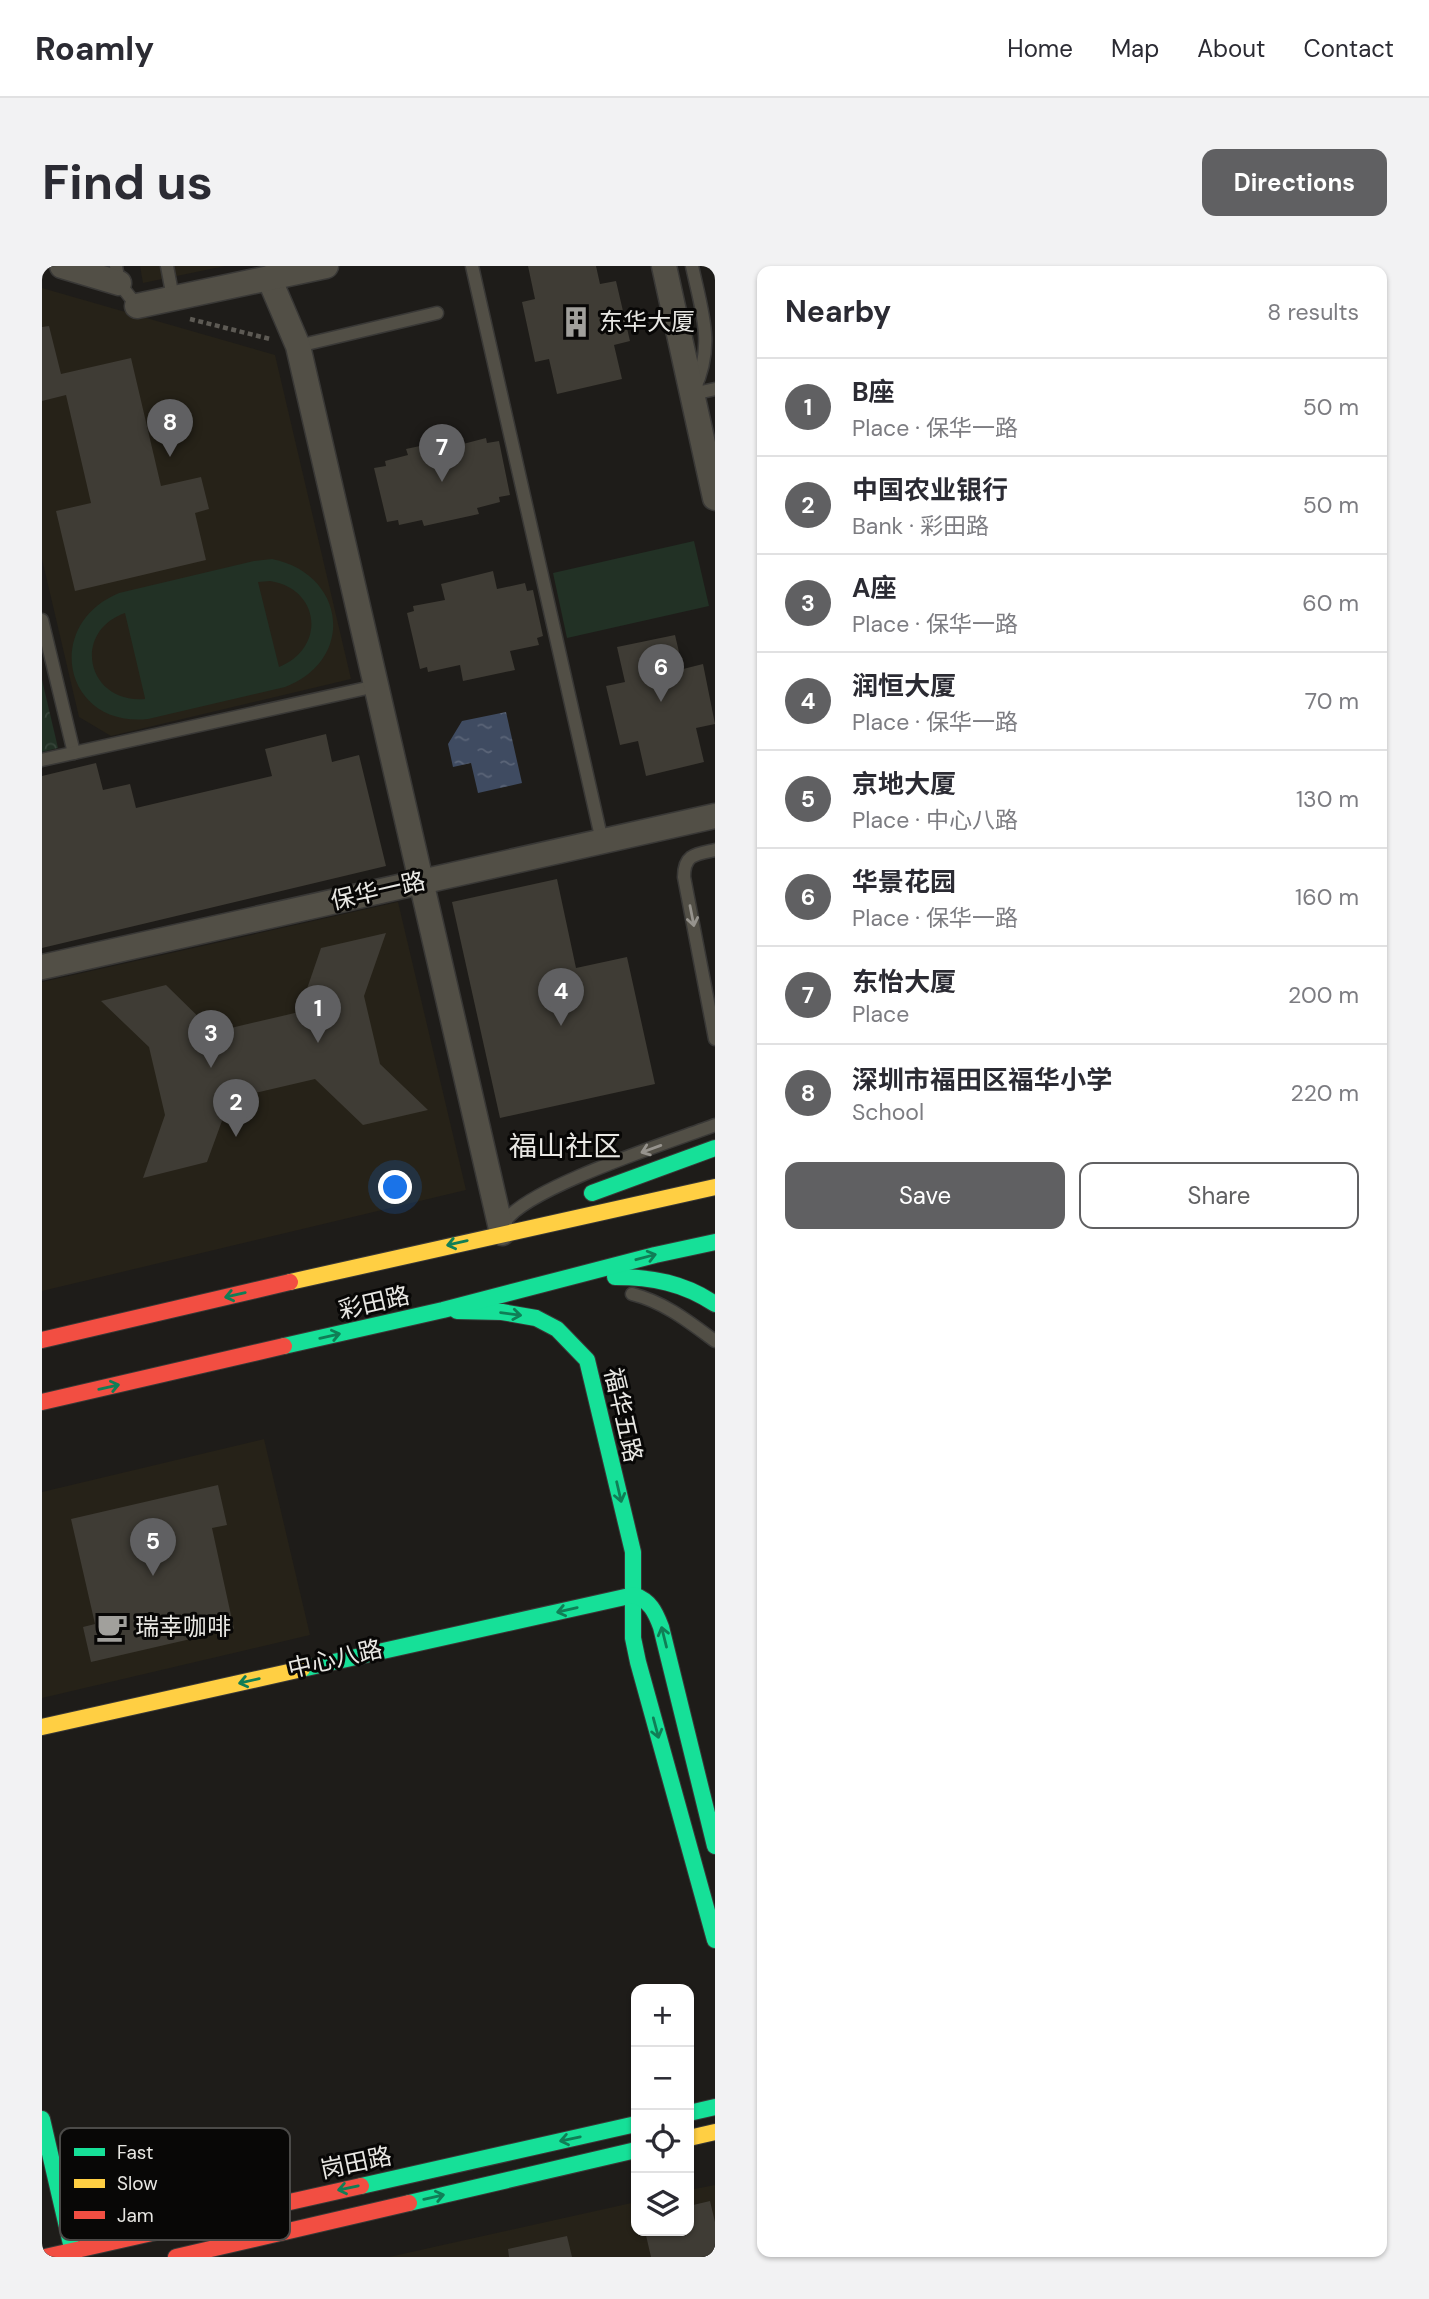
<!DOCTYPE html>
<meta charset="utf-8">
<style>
body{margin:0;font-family:"DM Sans","Noto Sans SC",sans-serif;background:#f2f2f3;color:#2b2b33}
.controls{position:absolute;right:21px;bottom:21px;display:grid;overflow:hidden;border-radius:14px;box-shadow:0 2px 5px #0004}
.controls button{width:63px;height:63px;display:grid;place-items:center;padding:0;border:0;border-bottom:2px solid #e1e1e2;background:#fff;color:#2b2b33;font:35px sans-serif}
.you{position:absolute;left:354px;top:922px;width:24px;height:24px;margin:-18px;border:5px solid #fff;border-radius:50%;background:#1a73e8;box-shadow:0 0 0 10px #1a73e833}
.badge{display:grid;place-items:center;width:46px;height:46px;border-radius:50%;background:#606062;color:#fff;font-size:23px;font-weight:700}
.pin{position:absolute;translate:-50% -58px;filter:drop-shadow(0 2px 4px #0008)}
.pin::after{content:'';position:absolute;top:37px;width:24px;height:21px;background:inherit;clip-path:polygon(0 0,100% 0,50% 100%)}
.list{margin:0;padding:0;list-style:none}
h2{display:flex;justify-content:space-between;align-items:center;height:91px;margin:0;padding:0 28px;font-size:30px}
h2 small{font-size:23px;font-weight:400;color:#7c7c81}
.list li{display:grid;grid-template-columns:46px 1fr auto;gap:21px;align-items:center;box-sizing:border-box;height:98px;padding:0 28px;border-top:2px solid #e1e1e2}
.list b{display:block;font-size:26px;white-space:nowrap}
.list p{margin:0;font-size:23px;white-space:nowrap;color:#7c7c81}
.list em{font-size:23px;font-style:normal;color:#7c7c81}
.actions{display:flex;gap:14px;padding:21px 28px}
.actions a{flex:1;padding:16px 0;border:2px solid #606062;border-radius:14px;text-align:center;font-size:24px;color:#606062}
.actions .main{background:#606062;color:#fff}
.icon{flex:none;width:38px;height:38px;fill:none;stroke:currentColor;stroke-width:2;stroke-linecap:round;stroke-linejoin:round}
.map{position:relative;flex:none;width:673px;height:1991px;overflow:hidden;border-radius:14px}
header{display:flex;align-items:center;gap:42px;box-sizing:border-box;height:98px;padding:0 35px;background:#fff;border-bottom:2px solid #e1e1e2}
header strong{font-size:33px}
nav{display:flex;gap:38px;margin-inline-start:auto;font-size:24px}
.intro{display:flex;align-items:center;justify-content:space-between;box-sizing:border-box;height:168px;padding:0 42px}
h1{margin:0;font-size:49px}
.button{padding:18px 32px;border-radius:14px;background:#606062;color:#fff;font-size:24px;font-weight:700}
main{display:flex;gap:42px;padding:0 42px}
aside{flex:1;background:#fff;border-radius:14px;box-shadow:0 2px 5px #0004}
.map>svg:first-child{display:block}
</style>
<header>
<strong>Roamly</strong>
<nav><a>Home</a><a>Map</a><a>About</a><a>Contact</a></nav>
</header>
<div class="intro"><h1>Find us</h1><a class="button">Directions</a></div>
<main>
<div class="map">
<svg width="673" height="1991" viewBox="0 0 673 1991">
<defs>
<pattern id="park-crowns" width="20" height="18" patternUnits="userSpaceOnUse" patternTransform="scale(1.75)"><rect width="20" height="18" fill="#223125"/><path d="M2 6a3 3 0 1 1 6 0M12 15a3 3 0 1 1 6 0" fill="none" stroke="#37453a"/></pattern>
<pattern id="water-ripples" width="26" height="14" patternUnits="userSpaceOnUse" patternTransform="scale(1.75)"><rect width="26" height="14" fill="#3f4b61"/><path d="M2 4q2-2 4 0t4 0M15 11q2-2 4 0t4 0" fill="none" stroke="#5b6578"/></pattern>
</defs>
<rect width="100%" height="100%" fill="#1e1c19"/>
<g fill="#262218">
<polygon points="98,0 183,0 101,17"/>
<polygon points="0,22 233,89 309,413 69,470 37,451 0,293"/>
<polygon points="356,636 424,924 0,1025 0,716"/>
<polygon points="222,1173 268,1369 0,1432 0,1226"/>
<polygon points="673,1919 673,1991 347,1991 594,1936 594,1965 647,1965 647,1924"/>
</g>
<polygon fill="url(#park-crowns)" points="0,414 16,482 0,486"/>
<g fill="#223125" fill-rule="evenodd">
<polygon points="652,275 667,340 525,372 511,307"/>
<path d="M230 293C304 308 314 394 243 421L106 453C22 462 0 359 77 327L212 295ZM228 315C279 323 284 382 237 401L216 316ZM83 347 103 432V433C45 438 29 366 83 347Z"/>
</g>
<polygon fill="url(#water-ripples)" points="464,446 480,517 436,527 429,497 411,501 406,478 420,455"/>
<g fill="#3f3c35">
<polygon points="486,0 554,0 558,18 574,15 588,75 572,79 580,113 515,128 507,93 493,96 480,36 493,33"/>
<polygon points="7,60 19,108 89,92 119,220 159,211 167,243 153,247 164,294 33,325 14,245 49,237 24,129 0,135 0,61"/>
<polygon points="420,171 421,178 444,172 445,177 457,175 468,229 457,231 458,236 435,242 437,248 382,260 380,254 357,259 356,254 345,256 332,202 344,200 343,195 366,189 364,183"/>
<polygon points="451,305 455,323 483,317 485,325 491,324 501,370 495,372 497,379 468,385 473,404 421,415 418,399 386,406 385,401 378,403 365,347 372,345 371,340 403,334 399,318"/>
<polygon points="633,369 641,403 661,398 673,458 654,462 662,496 604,510 596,475 578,479 564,420 583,416 575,381"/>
<polygon points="284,468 290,496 317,489 344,600 0,682 0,510 54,497 61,524 88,518 94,542 230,510 223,483"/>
<polygon points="515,613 534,702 585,691 613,818 458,852 410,636"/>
<polygon points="344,667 322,730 338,798 386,844 321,859 273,813 188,833 165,896 101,912 123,849 107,781 59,735 124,719 172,766 257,746 279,682"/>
<polygon points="176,1219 185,1259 170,1262 192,1363 49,1396 41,1361 53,1358 29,1253"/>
<polygon points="668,1935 673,1956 673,1991 609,1991 603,1965 647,1965 647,1940"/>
<polygon points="525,1970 530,1991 467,1991 466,1983"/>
</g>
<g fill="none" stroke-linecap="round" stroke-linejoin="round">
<defs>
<g id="lane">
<polyline points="74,0 77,17 95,40"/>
<polyline points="125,0 131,32"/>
<polyline points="430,0 560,575"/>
<path d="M650 0C660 46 673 80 652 124"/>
<polyline points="256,80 395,47"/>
<polyline points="650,128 673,123"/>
<polyline points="0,354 32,487"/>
<polyline points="0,494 334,420"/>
<path d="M673 584C654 588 642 588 642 611L673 773"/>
<path d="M463 956C483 922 631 875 673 859"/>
<path d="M590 1028C622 1036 646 1055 673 1075"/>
</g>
<g id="street">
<polyline points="20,0 77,17"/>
<polyline points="622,0 673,232"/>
<polyline points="227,12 256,80 460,967"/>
<polyline points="95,40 284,0"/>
<polyline points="0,701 673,550"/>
</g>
<g id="fast">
<polyline points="550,927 673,882"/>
<path d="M573 1011C610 1011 642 1017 673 1038"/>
<polyline points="415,1045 460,1046 494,1052 515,1063 545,1094 591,1286 591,1372 596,1396 673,1674"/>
<polyline points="242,1080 401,1044 613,989 673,976"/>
<path d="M260 1403 592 1329C608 1335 613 1345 619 1361L673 1580"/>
<polyline points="647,1847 673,1841"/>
<polyline points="0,1853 32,1991"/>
<polyline points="319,1920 594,1858"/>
<polyline points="367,1937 594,1884"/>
</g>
<g id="slow">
<polyline points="248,1016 673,921"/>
<polyline points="0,1461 260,1403"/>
<polyline points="647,1872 673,1866"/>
</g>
<g id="jam">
<polyline points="0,1074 248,1016"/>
<polyline points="0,1136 242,1080"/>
<polyline points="3,1991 319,1920"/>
<polyline points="134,1991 367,1937"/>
</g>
</defs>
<use href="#lane" stroke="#393836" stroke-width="15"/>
<use href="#street" stroke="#393836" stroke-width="27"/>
<use href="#fast" stroke="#393836" stroke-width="18"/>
<use href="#slow" stroke="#393836" stroke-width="18"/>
<use href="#jam" stroke="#393836" stroke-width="18"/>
<polyline stroke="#5d5a54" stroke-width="4.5" stroke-dasharray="5 3.5" stroke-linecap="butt" points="148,53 228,73"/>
<use href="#lane" stroke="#524f46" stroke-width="12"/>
<use href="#street" stroke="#524f46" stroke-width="24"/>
<use href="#fast" stroke="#16e098" stroke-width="16"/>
<use href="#slow" stroke="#ffcf43" stroke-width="16"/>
<use href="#jam" stroke="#f24e42" stroke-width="16"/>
</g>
<defs><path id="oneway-shaft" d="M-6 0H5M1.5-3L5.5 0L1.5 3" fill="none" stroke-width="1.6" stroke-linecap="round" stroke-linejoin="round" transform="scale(1.75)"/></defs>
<g stroke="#96938d">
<use href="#oneway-shaft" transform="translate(650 650) rotate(79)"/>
<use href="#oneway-shaft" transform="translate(609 883) rotate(160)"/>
</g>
<g stroke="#107e56">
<use href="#oneway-shaft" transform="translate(415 977) rotate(167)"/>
<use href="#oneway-shaft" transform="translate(604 991) rotate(-15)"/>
<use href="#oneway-shaft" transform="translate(193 1029) rotate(167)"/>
<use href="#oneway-shaft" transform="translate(469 1048) rotate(8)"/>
<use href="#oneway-shaft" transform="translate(288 1070) rotate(-13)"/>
<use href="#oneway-shaft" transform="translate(67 1121) rotate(-13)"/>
<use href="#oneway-shaft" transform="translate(577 1226) rotate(77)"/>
<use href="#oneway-shaft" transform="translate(525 1344) rotate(167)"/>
<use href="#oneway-shaft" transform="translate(622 1371) rotate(-104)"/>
<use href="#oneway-shaft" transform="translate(207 1415) rotate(167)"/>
<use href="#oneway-shaft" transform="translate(614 1462) rotate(75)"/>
<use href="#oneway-shaft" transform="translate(528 1873) rotate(168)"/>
<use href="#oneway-shaft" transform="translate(306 1922) rotate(168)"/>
<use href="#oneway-shaft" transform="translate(392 1931) rotate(-13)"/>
</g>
<defs>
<symbol id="building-bare" viewBox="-9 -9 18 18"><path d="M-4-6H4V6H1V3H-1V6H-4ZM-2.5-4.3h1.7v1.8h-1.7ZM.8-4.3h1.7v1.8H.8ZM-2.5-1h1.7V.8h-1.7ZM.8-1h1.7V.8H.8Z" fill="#a1a09c" stroke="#080706" stroke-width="2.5" paint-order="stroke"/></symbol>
<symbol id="cafe-bare" viewBox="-9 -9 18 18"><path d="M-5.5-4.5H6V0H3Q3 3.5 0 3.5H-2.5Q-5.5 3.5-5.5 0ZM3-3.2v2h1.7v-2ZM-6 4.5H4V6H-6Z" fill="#a1a09c" stroke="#080706" stroke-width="2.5" paint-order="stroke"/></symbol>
</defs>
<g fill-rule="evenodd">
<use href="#building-bare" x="512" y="34" width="44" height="44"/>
<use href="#cafe-bare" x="48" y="1339" width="44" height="44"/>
</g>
<g text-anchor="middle" stroke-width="6" stroke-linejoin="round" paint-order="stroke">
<g font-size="24" fill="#e8e7e3" stroke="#080706" text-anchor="start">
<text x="557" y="64">东华大厦</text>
<text x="93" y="1369">瑞幸咖啡</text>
</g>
<g font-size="24" fill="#e8e7e3" stroke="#080706">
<text transform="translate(336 625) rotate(-13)" y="8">保华一路</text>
<text transform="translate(332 1037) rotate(-13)" y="8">彩田路</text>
<text transform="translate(581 1149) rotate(77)" y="8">福华五路</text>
<text transform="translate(293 1393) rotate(-13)" y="8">中心八路</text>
<text transform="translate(314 1897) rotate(-12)" y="8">岗田路</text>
</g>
<g font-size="28" fill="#e8e7e3" stroke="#080706">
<text x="523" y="890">福山社区</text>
</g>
</g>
<rect x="18" y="1862" width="230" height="112" rx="10" fill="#080706" stroke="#4b4a48" stroke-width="2"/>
<rect x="32" y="1882" width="31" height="8" fill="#16e098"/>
<rect x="32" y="1913" width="31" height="9" fill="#ffcf43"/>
<rect x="32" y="1945" width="31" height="8" fill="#f24e42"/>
<g font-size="19" fill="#e8e7e3">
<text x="75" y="1893">Fast</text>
<text x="75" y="1924">Slow</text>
<text x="75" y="1956">Jam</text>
</g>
</svg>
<div class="controls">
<button>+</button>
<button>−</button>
<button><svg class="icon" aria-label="locate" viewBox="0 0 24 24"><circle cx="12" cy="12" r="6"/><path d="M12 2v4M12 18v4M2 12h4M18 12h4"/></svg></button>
<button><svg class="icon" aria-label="layers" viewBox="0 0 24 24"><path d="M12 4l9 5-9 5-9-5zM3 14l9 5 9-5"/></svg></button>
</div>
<div class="you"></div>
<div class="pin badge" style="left:276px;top:777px">1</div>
<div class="pin badge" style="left:194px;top:871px">2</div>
<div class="pin badge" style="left:169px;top:802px">3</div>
<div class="pin badge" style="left:519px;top:760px">4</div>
<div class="pin badge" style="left:111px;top:1310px">5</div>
<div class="pin badge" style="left:619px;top:436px">6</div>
<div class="pin badge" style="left:400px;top:216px">7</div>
<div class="pin badge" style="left:128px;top:191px">8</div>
</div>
<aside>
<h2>Nearby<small>8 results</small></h2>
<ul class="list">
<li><span class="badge">1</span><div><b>B座</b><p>Place · 保华一路</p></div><em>50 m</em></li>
<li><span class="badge">2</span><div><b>中国农业银行</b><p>Bank · 彩田路</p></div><em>50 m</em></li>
<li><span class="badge">3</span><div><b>A座</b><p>Place · 保华一路</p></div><em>60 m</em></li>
<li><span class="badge">4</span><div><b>润恒大厦</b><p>Place · 保华一路</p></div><em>70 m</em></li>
<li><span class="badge">5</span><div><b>京地大厦</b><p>Place · 中心八路</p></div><em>130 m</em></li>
<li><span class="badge">6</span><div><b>华景花园</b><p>Place · 保华一路</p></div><em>160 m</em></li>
<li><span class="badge">7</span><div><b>东怡大厦</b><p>Place</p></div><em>200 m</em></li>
<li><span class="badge">8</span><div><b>深圳市福田区福华小学</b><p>School</p></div><em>220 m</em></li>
</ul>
<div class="actions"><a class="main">Save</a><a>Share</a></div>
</aside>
</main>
